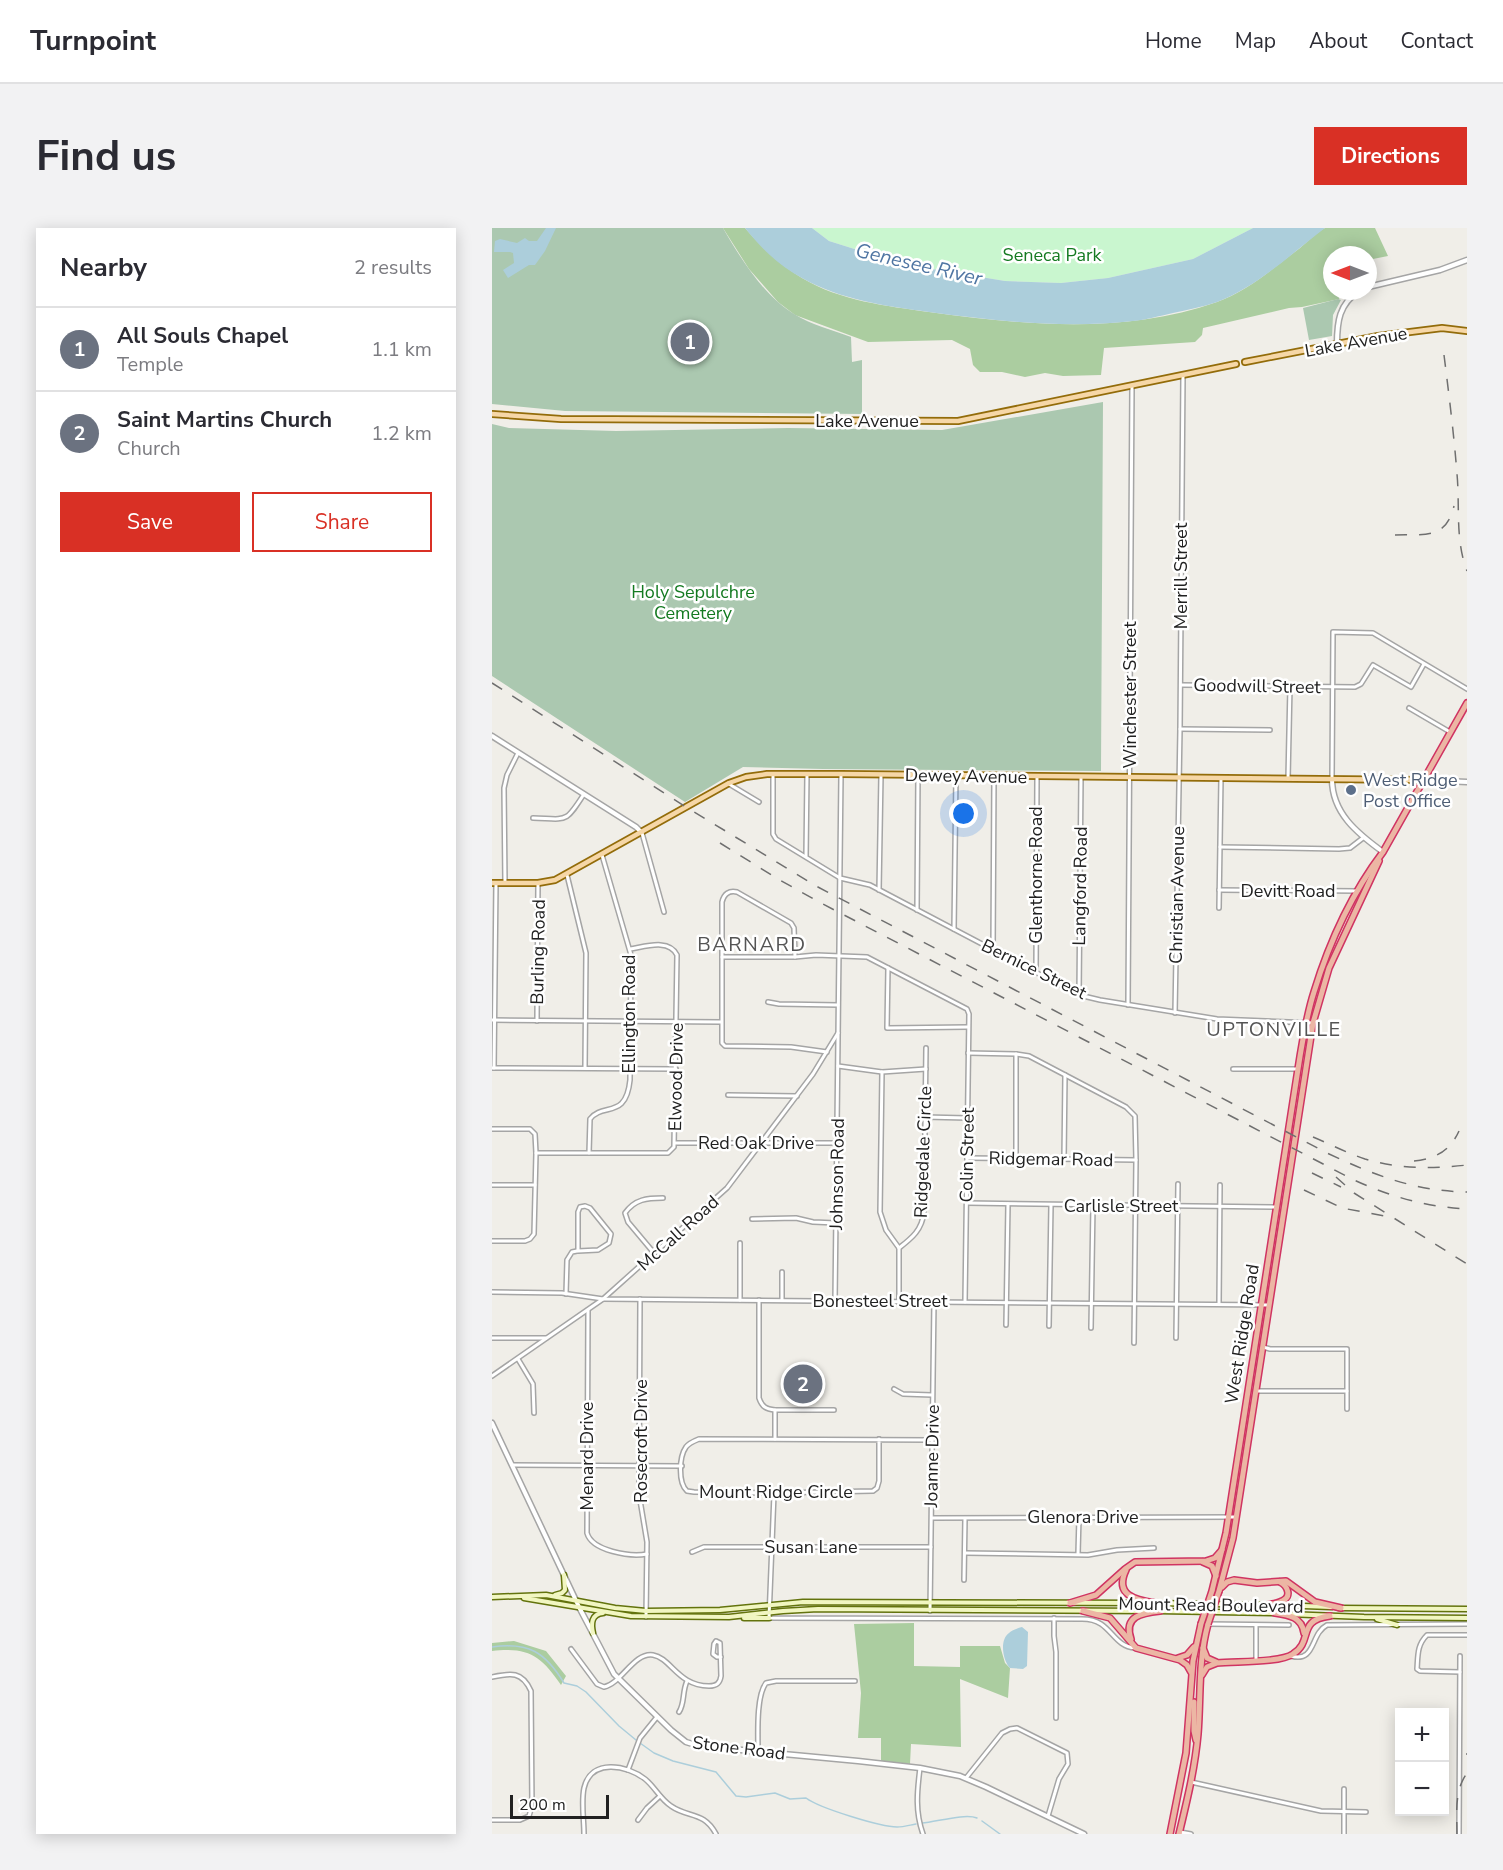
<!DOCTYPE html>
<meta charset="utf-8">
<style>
body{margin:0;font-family:"Nunito Sans",sans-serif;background:#f2f2f3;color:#2b2b33}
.controls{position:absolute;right:18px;bottom:18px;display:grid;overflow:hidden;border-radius:0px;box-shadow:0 3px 15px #0003}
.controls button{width:54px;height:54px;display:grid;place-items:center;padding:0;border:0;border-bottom:2px solid #e1e1e2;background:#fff;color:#2b2b33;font:30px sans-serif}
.compass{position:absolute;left:831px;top:18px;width:54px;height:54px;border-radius:50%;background:#fff;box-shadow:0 3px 15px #0003;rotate:270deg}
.scale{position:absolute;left:18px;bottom:15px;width:99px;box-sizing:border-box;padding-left:6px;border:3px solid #212121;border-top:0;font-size:16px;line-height:21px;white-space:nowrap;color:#212121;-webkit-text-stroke:4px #fff;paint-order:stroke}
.you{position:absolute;left:472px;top:586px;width:21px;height:21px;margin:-15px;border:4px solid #fff;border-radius:50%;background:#1a73e8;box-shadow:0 0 0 9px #1a73e833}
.badge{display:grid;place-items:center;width:39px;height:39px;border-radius:50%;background:#d93025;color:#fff;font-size:20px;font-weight:700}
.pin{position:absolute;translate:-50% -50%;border:3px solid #fff;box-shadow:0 2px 6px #0006}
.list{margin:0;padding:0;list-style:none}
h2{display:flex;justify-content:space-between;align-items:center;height:78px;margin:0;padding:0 24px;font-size:26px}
h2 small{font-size:20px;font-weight:400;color:#7c7c81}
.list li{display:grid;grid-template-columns:39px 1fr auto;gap:18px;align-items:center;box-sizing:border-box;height:84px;padding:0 24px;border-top:2px solid #e1e1e2}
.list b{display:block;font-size:22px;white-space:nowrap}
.list p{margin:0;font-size:20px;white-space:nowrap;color:#7c7c81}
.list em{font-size:20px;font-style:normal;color:#7c7c81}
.actions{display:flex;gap:12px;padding:18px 24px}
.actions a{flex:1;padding:14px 0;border:2px solid #d93025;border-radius:0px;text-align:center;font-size:21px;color:#d93025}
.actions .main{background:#d93025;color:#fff}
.map{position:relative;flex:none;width:975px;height:1606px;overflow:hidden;border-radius:0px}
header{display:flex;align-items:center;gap:36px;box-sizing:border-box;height:84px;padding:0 30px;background:#fff;border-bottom:2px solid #e1e1e2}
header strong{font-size:28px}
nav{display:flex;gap:33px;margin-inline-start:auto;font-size:21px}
.intro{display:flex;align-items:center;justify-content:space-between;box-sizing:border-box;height:144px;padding:0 36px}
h1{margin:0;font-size:42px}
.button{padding:15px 27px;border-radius:0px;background:#d93025;color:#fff;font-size:21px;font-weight:700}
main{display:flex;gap:36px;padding:0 36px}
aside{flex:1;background:#fff;border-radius:0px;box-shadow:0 3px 15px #0003}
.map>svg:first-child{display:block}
</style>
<header>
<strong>Turnpoint</strong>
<nav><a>Home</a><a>Map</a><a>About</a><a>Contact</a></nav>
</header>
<div class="intro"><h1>Find us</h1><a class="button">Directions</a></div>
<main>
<aside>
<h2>Nearby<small>2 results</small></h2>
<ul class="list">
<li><span class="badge" style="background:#6b7280">1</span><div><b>All Souls Chapel</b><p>Temple</p></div><em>1.1 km</em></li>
<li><span class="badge" style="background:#6b7280">2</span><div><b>Saint Martins Church</b><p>Church</p></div><em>1.2 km</em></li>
</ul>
<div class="actions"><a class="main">Save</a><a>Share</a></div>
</aside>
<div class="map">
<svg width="975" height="1606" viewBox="0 0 975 1606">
<rect width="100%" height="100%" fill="#f0eee8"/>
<g fill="#abcda0">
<path d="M231 0H253C270 20 288 37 310 50 348 73 395 78 437 84 533 97 631 107 725 74 756 63 781 40 808 20 814 15 826 3 833 0 839 0 874 0 883 0L896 28 876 32V27H840V63H850L847 71 810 79 797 80 711 100 710 107 703 114 612 120 609 147 571 148 553 145 533 149 510 144H488L481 137 478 121 460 112 376 114 303 87 286 74 257 41Z"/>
<polygon points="422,1395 422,1438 468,1439 468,1418 508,1418 513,1435 518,1440 516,1470 468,1451 469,1519 419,1516 418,1536 389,1533 389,1510 366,1510 369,1465 362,1396"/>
<path d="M22 1413 54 1423 74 1448 69 1457C49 1428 37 1419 0 1423V1415Z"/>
</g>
<g fill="#abc8b0">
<path d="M0 0H231C249 31 271 67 302 86 319 97 341 102 359 109L360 134 370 132V186L73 183 0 176Z"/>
<polygon points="846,71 849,72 841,87 840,108 817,112 811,80"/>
<polygon points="611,174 609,543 331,541 251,539 193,574 0,448 0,196 17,200 124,203 296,200 450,202"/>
</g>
<polygon fill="#c9f6cf" points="320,0 761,0 701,31 616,50 569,55 513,53 410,36 337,13"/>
<g fill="#accedb">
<polygon points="54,0 64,0 53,23 43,37 37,37 16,50 11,42 22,35 21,25 18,24 2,24 3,13 8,11 25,15 33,10 37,13 45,13"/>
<path d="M253 0H320L337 13 410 36 513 53 569 55 616 50 701 31 761 0H833C799 26 765 59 725 74 710 79 695 82 681 85 667 88 654 92 641 93 572 101 505 93 437 84 394 78 349 72 310 50 287 38 269 20 253 0Z"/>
<path d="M530 1399 536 1404 535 1438 531 1441 518 1440C511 1433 507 1412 517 1405 520 1402 526 1400 530 1399Z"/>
</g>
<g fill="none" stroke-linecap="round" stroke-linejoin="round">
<g stroke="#accedb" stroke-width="1.5">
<path d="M0 1419C37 1414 53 1424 72 1455L85 1458 94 1464 127 1498 144 1512"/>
<path d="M148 1515 162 1525 181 1533 224 1544 244 1568 254 1569 283 1565 298 1571 314 1570C327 1580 389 1599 405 1599 412 1599 418 1597 424 1596"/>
<polyline points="490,1593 508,1606"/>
<path d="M430 1595C444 1594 473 1585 485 1590"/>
</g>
<defs>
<g id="minor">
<polyline points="689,457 863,459 869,456 881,437 919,459 932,436"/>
<polyline points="917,480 958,504"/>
<polyline points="688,501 778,502"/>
<polyline points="281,546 281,606 284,611 348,650 378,657 587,767 608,772 725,791 821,795"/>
<polyline points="840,550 841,404 881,405 975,461"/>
<polyline points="796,551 798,458"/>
<polyline points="237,556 267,574"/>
<path d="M41 590C75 591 73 596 92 566"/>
<polyline points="150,605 172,684"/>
<polyline points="728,619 847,621 858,620 871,610"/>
<polyline points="314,628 315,546"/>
<polyline points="75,647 94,725 93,840"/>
<polyline points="13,655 12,560 15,547 26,525"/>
<polyline points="387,662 389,547"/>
<polyline points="727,662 866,663"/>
<polyline points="727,680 729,550"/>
<polyline points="425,682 426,547"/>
<polyline points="462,701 464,547"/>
<polyline points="501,721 502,548"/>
<polyline points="230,729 303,729 324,727 375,729 475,781 477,786 473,1074"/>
<path d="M303 729 302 700 299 695 245 664C237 662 232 666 230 674V815L233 818 299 819 335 824"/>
<polyline points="396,740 395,800 476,799"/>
<polyline points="544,744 545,549"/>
<polyline points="587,766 589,549"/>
<polyline points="276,774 287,776 346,777"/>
<polyline points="636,777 640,158"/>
<polyline points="683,785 688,501 691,147"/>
<polyline points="0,792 229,794"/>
<polyline points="45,793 46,655"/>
<polyline points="476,825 524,826 537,828 634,879 643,888 644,932 642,1115"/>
<polyline points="346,838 390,844 434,841"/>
<polyline points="0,840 184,841"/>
<polyline points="2,840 4,655"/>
<polyline points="741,841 806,841"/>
<polyline points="390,844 388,984 394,1002 407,1020"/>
<polyline points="236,867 305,868"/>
<polyline points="433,889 475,890"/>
<polyline points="0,901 38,901 43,906 44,925 42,1006 38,1011 33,1013 0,1013"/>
<polyline points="183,915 345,915"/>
<path d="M44 925H176L182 919 185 727C177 710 152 719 138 721"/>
<path d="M97 925 98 891C111 874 134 892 138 852L139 727 110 627"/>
<polyline points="475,930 644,932"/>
<polyline points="524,931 524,826"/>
<polyline points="572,931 573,847"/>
<polyline points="0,957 43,957"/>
<polyline points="475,975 784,979"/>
<polygon points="93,978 98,980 119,1006 117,1015 106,1022 86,1023 86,984 88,979"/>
<polyline points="260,991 304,990 321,994 344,995"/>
<path d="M162 1025 136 994 133 985C143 971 155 970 171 970"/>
<polyline points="290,1044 290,1072"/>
<polyline points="0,1064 70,1065 111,1071 777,1077"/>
<polyline points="74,1066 75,1032 80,1024 85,1023"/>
<polyline points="148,1071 147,1266 155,1314 154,1389"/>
<polyline points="248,1072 248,1015"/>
<path d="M267 1072V1170C270 1179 274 1181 283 1182H342"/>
<polyline points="343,1073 349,547"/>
<path d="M407 1073V1020C420 1010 430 1002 432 984L434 820"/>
<polyline points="727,1076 728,957"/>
<path d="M96 1082 95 1305C100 1323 138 1329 155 1326"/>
<polyline points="514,1097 516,976"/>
<polyline points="557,1098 559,977"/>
<polyline points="599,1100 601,977"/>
<polyline points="0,1110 54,1110"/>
<polyline points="684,1110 686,956"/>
<polyline points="771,1119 778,1121 855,1121 855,1181"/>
<polyline points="26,1131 41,1156 42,1185"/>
<polyline points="0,1148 111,1071 235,960 321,846 346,805"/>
<polyline points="402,1161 411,1166 440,1167"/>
<polyline points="765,1163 855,1163"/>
<polyline points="283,1211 283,1182"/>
<path d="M387 1211V1253L385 1260 381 1263 282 1265 202 1264 195 1263C186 1255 187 1229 194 1219 197 1215 202 1213 207 1211L440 1212"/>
<polyline points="20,1237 190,1238"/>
<path d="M282 1266 277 1390 590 1391C597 1391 603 1392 609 1396 621 1404 626 1419 643 1420"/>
<polyline points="440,1290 744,1289"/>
<polyline points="200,1324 212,1319 439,1319"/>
<polyline points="473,1325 596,1327 625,1322 662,1320"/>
<polyline points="586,1326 587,1289"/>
<polyline points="472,1352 473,1291"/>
<polyline points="438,1383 442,1073"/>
<polyline points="562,1390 562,1408 564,1424 564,1490"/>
<polyline points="716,1396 797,1397"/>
<polyline points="764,1397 764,1432"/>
<path d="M79 1421 105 1456 112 1459C130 1455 142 1424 161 1427 179 1430 186 1458 217 1458 225 1458 228 1455 229 1448L228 1415 224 1413 222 1416 221 1426 225 1429H229"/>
<path d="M799 1428C824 1435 818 1406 835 1397L975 1396"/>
<path d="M968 1444 928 1443 925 1441C926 1427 925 1417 935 1407H975"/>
<path d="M0 1449C19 1445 30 1443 39 1463L40 1578 37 1588 28 1592H0"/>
<path d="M187 1484C193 1475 190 1464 195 1453"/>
<path d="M266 1523C266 1506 264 1468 274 1455L284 1453H363"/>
<path d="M428 1540C425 1564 423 1584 431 1606"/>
<polyline points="136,1542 148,1510 165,1489"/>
<polyline points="474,1550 510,1505 518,1501 525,1500 575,1525 576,1536 567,1551 556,1588"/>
<polyline points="699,1554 829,1583 874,1584"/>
<polyline points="146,1592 155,1580 168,1568"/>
<polyline points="688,1604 699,1606"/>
<path d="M92 1606C92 1591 89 1574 92 1560 99 1530 135 1537 153 1551 163 1559 168 1571 179 1578 196 1590 212 1583 224 1606"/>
<polyline points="852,1606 852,1561"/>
<polyline points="967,1606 968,1428"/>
</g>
<g id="tertiary">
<polyline points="876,59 948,42 975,32"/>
<path d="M845 116C845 94 847 76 867 63"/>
<polyline points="0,508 144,599 149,604"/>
<path d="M840 551C840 585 865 605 891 624"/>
<polyline points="931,552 975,554"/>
<polyline points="0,1195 87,1379 122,1446 179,1502 194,1514 207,1518 366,1533 428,1540 468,1548 494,1559 592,1606"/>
</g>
<g id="secondary">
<polyline points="63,1367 70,1365 73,1362 72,1347"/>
<polyline points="0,1369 54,1367 123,1380 154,1383 228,1382 311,1374 653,1375"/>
<polyline points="32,1370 139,1388 237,1389 291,1383 326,1381 656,1383"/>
<polyline points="661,1375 776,1377"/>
<polyline points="784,1377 839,1379"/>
<polyline points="847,1380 975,1381"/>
<polyline points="666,1383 785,1385"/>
<polyline points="795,1386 872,1389 975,1390"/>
<polyline points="252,1390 277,1390"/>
<polyline points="885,1391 905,1397"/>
<path d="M101 1405C99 1396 99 1386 111 1385"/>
</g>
<g id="primary">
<polyline points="753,134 886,108 950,100 975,103"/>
<polyline points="0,186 69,191 466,193 744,136"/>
<polyline points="0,655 46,655 63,652 237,555 254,549 275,546 349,546 930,552"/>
</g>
<g id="trunk">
<polyline points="711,1334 720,1338 724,1348"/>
<path d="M634 1342C622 1367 643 1372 663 1375"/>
<polyline points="730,1359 735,1354 742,1352 765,1355 794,1353 823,1374 849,1380"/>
<path d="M720 1363 734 1305 806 841C810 815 814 789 822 764 837 715 860 665 891 624L975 475"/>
<polyline points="727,1363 741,1310 821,795 837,740 887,633"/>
<polyline points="578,1375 604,1367 633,1341 643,1334 714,1333 723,1330 730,1322"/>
<path d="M774 1377C779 1376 785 1376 790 1373 800 1369 796 1358 788 1354"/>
<polyline points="591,1383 618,1390 644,1420 688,1432 695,1437 699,1444"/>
<path d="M783 1385C797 1387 810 1389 812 1405"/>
<path d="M639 1411C631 1388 650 1385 668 1383"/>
<polyline points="711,1420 715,1430 724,1434"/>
<polyline points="686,1430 695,1427 702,1419"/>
<path d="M710 1447 715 1439 725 1435C743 1433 788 1435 801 1426 822 1413 804 1392 838 1388"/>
<polyline points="702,1474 702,1503 704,1512"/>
<polyline points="678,1606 694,1525 701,1433 709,1396"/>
<path d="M687 1606C695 1573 703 1540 706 1506 709 1469 706 1432 716 1396"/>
</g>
</defs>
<use href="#minor" stroke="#a5a5a5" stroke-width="6"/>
<use href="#tertiary" stroke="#a5a5a5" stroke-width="7"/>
<use href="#secondary" stroke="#63730d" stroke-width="7"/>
<use href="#primary" stroke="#936c0a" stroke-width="8"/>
<use href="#trunk" stroke="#d03462" stroke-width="8"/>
<use href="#minor" stroke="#fff" stroke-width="3"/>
<use href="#tertiary" stroke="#fff" stroke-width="4"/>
<use href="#secondary" stroke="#f1f6c1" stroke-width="4"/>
<use href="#primary" stroke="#f6d7a7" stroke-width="4.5"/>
<use href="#trunk" stroke="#ecb6a4" stroke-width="5"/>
<g stroke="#6f6f6f" stroke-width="1.5" stroke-dasharray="12 12" stroke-linecap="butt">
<path d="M952 127C957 167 962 207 965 246 968 278 963 312 975 343"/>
<path d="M903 307C932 306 954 312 962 278"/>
<path d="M0 455 194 579 324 658 835 925C882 947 922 963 975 964"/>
<path d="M228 615 286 651 327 674 860 951C896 968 934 979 975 981"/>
<path d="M821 909C838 916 855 925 873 931 906 941 941 941 975 937"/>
<path d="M922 933C943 931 958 923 967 903"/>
<polyline points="820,945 849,959"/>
<polyline points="844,949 862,965 975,1036"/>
<polyline points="812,962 850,980 892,988"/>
<polyline points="974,1526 975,1526"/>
<path d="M965 1606C965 1585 962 1563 975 1545"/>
</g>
<defs>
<g id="trunk-bridge">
<polyline points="709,1396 720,1363"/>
<polyline points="716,1396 727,1363"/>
</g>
</defs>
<use href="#trunk-bridge" stroke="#d03462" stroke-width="8" stroke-linecap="butt"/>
<use href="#trunk-bridge" stroke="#ecb6a4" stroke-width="5"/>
</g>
<circle fill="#5c6f8a" stroke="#fff" stroke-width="2" cx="859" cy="562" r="6"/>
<g text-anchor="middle" stroke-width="5" stroke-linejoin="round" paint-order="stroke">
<g font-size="18" fill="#147a21" stroke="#fff">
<text x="560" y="33">Seneca Park</text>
<text x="201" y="370">Holy Sepulchre<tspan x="201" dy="21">Cemetery</tspan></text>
</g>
<g font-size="18" fill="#212121" stroke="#fff">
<text transform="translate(864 114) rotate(-10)" y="6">Lake Avenue</text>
<text x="375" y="199">Lake Avenue</text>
<text transform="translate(689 348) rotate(-90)" y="6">Merrill Street</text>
<text transform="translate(765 458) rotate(1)" y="6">Goodwill Street</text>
<text transform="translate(638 467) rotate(-90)" y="6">Winchester Street</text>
<text transform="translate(474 548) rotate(1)" y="6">Dewey Avenue</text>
<text transform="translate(544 647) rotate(-90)" y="6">Glenthorne Road</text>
<text transform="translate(588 658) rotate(-89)" y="6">Langford Road</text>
<text x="796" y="669">Devitt Road</text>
<text transform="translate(685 667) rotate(-89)" y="6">Christian Avenue</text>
<text transform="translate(46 724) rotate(-89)" y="6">Burling Road</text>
<text transform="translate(542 741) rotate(26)" y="6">Bernice Street</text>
<text transform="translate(137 786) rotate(-90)" y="6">Ellington Road</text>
<text transform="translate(184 849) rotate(-89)" y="6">Elwood Drive</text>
<text x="264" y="921">Red Oak Drive</text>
<text transform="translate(431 924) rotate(-88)" y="6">Ridgedale Circle</text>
<text transform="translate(475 927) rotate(-89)" y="6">Colin Street</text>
<text transform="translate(559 931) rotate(1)" y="6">Ridgemar Road</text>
<text transform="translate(345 946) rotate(-89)" y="6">Johnson Road</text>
<text x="629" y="984">Carlisle Street</text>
<text transform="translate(186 1005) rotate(-42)" y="6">McCall Road</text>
<text x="388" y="1079">Bonesteel Street</text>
<text transform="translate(750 1106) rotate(-81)" y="6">West Ridge Road</text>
<text transform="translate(149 1213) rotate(-90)" y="6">Rosecroft Drive</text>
<text transform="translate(95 1228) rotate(-90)" y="6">Menard Drive</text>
<text transform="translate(440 1228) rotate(-89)" y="6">Joanne Drive</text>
<text x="284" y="1270">Mount Ridge Circle</text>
<text x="591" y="1295">Glenora Drive</text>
<text x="319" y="1325">Susan Lane</text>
<text transform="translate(719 1377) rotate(1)" y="6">Mount Read Boulevard</text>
<text transform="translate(247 1520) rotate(7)" y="6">Stone Road</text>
</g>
<g font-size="18" fill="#4e5e75" stroke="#fff" text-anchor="start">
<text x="871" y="558">West Ridge<tspan x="871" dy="21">Post Office</tspan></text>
</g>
<g font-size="20" font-style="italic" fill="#5076a3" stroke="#fff">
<text transform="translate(427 36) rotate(13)" y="7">Genesee River</text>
</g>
<g font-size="20" letter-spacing="1.5" fill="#545454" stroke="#fff">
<text x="260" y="723">BARNARD</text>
<text x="782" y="808">UPTONVILLE</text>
</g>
</g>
</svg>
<div class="controls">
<button>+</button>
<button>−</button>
</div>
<svg class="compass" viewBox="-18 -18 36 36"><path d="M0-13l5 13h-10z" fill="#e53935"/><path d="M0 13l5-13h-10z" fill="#7c7c81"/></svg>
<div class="scale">200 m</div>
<div class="you"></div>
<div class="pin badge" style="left:198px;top:114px;background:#6b7280">1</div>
<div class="pin badge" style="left:311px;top:1156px;background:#6b7280">2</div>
</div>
</main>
